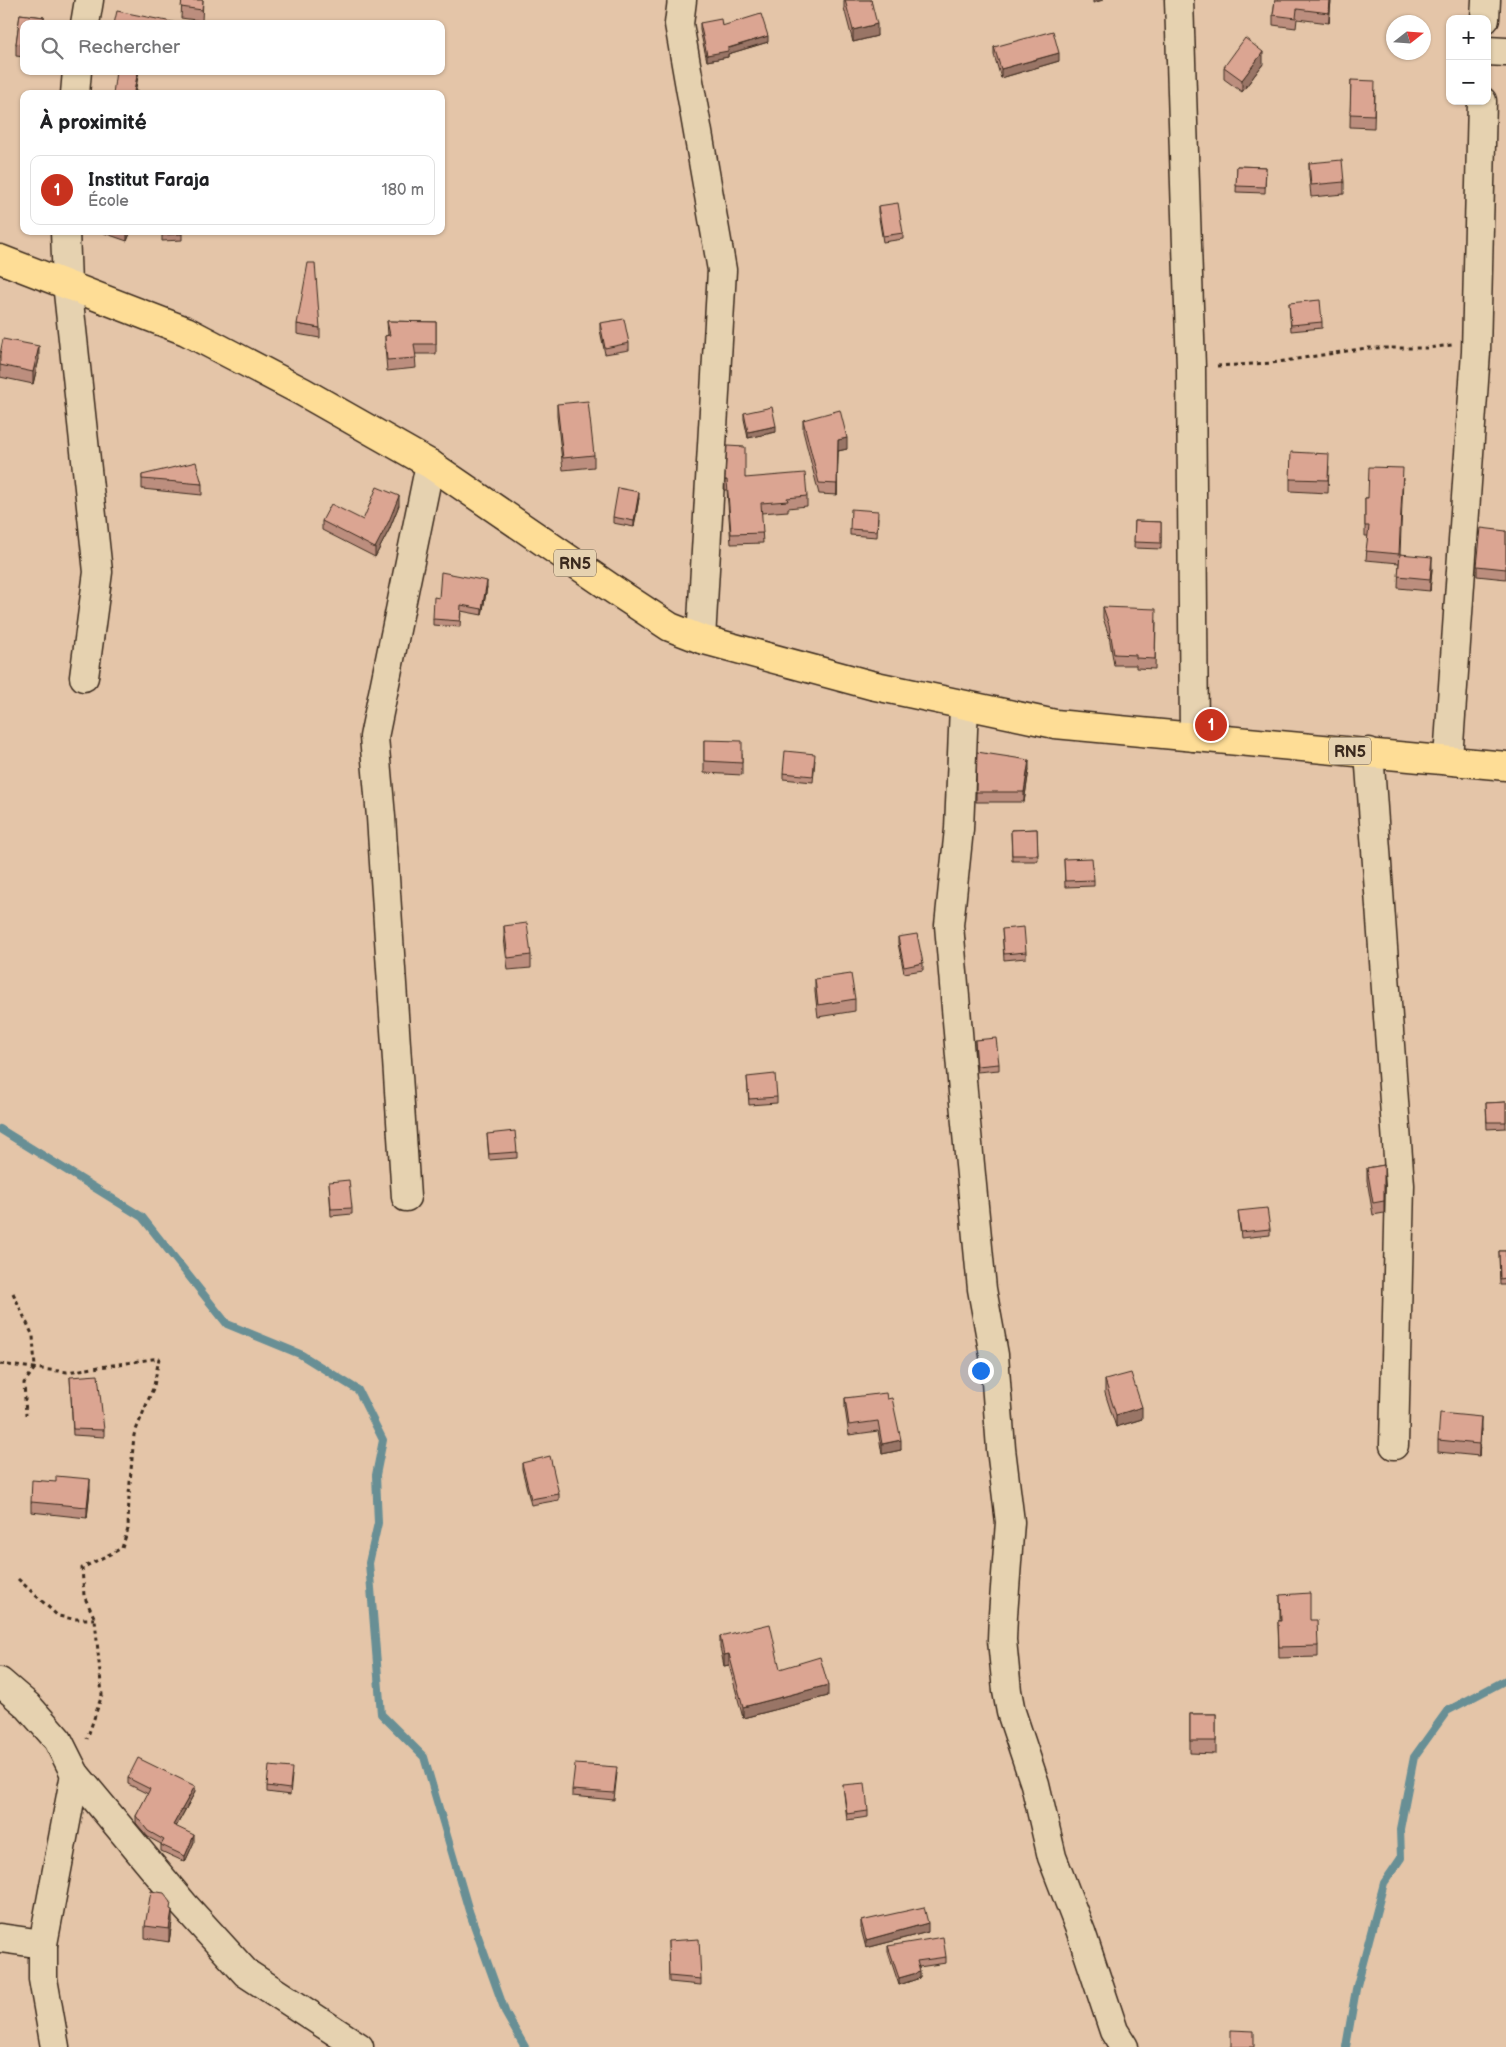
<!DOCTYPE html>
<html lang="fr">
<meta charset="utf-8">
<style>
body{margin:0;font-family:"Balsamiq Sans",sans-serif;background:#f2f2f2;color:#202124}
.controls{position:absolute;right:15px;top:15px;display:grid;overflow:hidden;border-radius:10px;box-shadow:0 1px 4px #0004}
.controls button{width:45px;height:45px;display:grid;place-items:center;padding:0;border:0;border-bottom:1px solid #e0e0e0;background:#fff;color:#202124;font:25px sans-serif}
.compass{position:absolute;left:1386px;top:15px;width:45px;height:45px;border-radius:50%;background:#fff;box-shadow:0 1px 4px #0004;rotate:73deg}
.you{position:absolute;left:980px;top:1370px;width:18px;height:18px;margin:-12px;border:4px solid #fff;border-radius:50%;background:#1a73e8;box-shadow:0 0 0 8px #1a73e833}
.badge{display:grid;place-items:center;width:32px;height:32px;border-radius:50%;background:#c8321e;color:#fff;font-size:16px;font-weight:700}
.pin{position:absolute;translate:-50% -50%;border:2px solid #fff;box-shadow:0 1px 5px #0006}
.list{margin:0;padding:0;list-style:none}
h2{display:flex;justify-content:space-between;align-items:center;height:65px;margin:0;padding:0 20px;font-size:21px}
h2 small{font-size:16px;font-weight:400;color:#757577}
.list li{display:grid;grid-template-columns:32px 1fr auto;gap:15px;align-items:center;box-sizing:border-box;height:70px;margin:0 10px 10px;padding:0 10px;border:1px solid #e0e0e0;border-radius:10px}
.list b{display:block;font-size:19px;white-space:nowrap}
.list p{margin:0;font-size:16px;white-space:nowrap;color:#757577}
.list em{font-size:16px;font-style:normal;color:#757577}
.icon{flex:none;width:28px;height:28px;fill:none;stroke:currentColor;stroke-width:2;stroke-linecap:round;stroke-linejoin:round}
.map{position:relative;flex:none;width:1506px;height:2047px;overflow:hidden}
.search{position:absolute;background:#fff;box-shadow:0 1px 4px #0004;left:20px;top:20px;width:425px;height:55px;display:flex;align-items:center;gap:12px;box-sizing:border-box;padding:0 18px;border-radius:10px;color:#757577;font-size:19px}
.panel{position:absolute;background:#fff;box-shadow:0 1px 4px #0004;left:20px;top:90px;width:425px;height:145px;border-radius:10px}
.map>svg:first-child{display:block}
</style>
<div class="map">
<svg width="1506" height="2047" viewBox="0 0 1506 2047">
<rect width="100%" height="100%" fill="#e4c5a8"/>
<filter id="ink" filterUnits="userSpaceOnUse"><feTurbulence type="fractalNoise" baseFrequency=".02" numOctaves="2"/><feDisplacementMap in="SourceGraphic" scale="10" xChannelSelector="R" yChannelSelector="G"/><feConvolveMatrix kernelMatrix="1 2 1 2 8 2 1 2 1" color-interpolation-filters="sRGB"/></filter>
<g filter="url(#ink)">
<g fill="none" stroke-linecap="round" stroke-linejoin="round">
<g stroke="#678f95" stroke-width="8">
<polyline points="0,1129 142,1217 227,1324 300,1354 358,1390 383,1440 376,1475 378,1523 369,1563 381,1714 424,1757 469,1911 506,2014 525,2047"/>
<polyline points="1346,2047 1356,1989 1384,1883 1401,1858 1400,1829 1414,1757 1447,1711 1506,1680"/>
</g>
<defs>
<g id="minor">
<polyline points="682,0 679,24 722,270 701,639"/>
<polyline points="1179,0 1191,368 1194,737"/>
<polyline points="1485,19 1486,0"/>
<polyline points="85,24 89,0"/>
<polyline points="1487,51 1506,52"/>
<polyline points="75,94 77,71"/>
<polyline points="65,231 67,283 98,572 84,677"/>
<polyline points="964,706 959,829 949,925 963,1092 982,1289 994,1355 1001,1449 1010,1522 1003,1615 1002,1640 1007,1691 1011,1712 1035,1784 1052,1857 1081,1932 1114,2031 1124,2047"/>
<polyline points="1369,752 1400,1185 1394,1445"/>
<polyline points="1448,759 1476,352 1482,101"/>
<polyline points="406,1197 381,817 374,737 430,464"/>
<polyline points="0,1682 28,1706 58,1740 75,1774 184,1905 246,1973 359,2047"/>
<polyline points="0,1938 43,1944"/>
<polyline points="55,2047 43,1979 43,1944 75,1774"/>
</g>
<polyline id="highway" points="0,259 186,331 303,392 430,464 614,590 670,627 701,639 871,685 1055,724 1506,766"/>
</defs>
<use href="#minor" stroke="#3b2a1e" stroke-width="31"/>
<use href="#highway" stroke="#3b2a1e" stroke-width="31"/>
<g stroke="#3b2a1e" stroke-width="3" stroke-dasharray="4 4" stroke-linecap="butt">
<polyline points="1217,366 1272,363 1366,348 1427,348 1452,345"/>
<polyline points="13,1293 33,1336 35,1368 24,1383 26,1415"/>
<polyline points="0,1364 67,1372 159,1358 154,1386 134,1435 129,1494 128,1529 122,1548 82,1568 84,1596 95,1619 102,1695 87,1739"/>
<polyline points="18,1579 58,1616 73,1619 95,1619"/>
</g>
<use href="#minor" stroke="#e6d2b0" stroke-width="28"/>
<use href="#highway" stroke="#fedd96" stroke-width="28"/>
</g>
<g fill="#bc8e7e" stroke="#3b2a1e">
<polygon points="182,0 203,0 202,21 181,18"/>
<polygon points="844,0 871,0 877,36 853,42 844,8"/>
<polygon points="1275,0 1331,0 1329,23 1297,19 1296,28 1273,25 1273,15"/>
<polygon points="20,14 44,17 44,24 24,24 24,57 16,56 16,44"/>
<polygon points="700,23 768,42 728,54 728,57 707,61 700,30"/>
<polygon points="994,47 1059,61 1001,78 994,55"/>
<polygon points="1263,64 1242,92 1224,79 1224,67"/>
<polygon points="1351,80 1375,93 1374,128 1350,127"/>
<polygon points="1309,163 1344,182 1344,194 1311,197 1309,175"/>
<polygon points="1237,166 1266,167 1265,193 1236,192"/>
<polygon points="878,206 903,233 903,239 883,242 878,212"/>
<polygon points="101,231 131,231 127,241 101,232"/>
<polygon points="162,231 182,231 182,240 162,241"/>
<polygon points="1289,303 1322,322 1322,328 1291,331"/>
<polygon points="387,321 436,322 436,354 415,354 416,368 387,371 385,346 385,336 388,335"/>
<polygon points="600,323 629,343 629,350 605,354 600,330"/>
<polygon points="297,324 320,328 320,338 297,334"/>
<polygon points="0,354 39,359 33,384 0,377"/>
<polygon points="557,404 594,455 594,467 563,470 557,416"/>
<polygon points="744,413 776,432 748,438 744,419"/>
<polygon points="803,420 847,449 838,451 837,495 819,494 803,431"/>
<polygon points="1329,466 1328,493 1290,491 1290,479"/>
<polygon points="142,475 202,484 202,495 142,489"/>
<polygon points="745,478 807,496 807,506 788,508 788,511 761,513 763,543 731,544 727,490 725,490 725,480"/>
<polygon points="1403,478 1400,554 1432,569 1430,591 1398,588 1399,563 1366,560 1368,536 1365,536 1365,498 1368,498"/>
<polygon points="639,498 634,527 613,523 613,517"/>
<polygon points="399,505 389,530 375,557 322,530 322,521 363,520"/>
<polygon points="878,517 877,537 850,535 850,529"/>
<polygon points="1135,521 1161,522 1161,549 1134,548"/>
<polygon points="1506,531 1506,579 1477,576 1477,566"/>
<polygon points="487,587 482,615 461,611 460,627 433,625 433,619 439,598"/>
<polygon points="1103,607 1156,620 1155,669 1136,668 1136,665 1114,665 1109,636 1103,618"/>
<polygon points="704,740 742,754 742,775 704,773"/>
<polygon points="815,760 813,782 783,779 783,773"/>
<polygon points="1029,770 1024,802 976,802 976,792"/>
<polygon points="1037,829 1038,861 1012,861 1011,830"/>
<polygon points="1064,859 1094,880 1094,886 1065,887"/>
<polygon points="504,926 531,955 531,968 508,970 504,938"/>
<polygon points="1002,929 1026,952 1026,958 1004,960"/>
<polygon points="898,937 923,963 923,970 904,973 898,943"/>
<polygon points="815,979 855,999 855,1011 818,1017 815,992"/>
<polygon points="975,1040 999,1064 999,1070 977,1072"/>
<polygon points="747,1077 777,1097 777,1103 749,1105"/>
<polygon points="1506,1102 1506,1128 1487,1129 1486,1103"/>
<polygon points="487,1134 517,1152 517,1158 489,1160"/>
<polygon points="1384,1165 1384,1213 1373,1215 1367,1180 1367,1168"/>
<polygon points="329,1182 352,1208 352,1214 331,1216"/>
<polygon points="1238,1211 1270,1229 1270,1235 1241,1238"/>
<polygon points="1499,1251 1506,1251 1506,1285 1500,1285"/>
<polygon points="70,1377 104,1430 104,1437 73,1435"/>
<polygon points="1105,1380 1142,1419 1116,1427 1105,1393"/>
<polygon points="845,1398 887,1399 901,1450 882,1454 878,1431 849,1435 845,1408"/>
<polygon points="1481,1429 1479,1456 1438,1452 1438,1440"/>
<polygon points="522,1463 559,1494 559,1500 531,1505 522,1469"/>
<polygon points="56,1482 90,1489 87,1518 31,1512 31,1502"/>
<polygon points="1280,1595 1310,1620 1318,1646 1318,1657 1279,1658 1278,1621 1280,1621"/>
<polygon points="720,1636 780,1669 828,1696 743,1718 729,1665 724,1666 720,1647"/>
<polygon points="1190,1714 1216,1714 1216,1754 1190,1753"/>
<polygon points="617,1773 614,1800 572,1796 572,1790"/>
<polygon points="292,1775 290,1795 267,1792 267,1786"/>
<polygon points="128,1778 195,1792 176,1827 194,1842 185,1862 161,1851 161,1844 148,1837 136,1823 136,1816 148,1794 128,1784"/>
<polygon points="843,1785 868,1811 868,1817 847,1820"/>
<polygon points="171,1910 172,1922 169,1942 145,1938 145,1926"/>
<polygon points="861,1921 928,1932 866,1948 861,1929"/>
<polygon points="668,1941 701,1979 701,1985 669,1982"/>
<polygon points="888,1946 946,1957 946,1963 919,1967 920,1978 899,1985 888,1952"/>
</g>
<g fill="#997466" stroke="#3b2a1e">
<polygon points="1093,0 1103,0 1093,3"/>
<polygon points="1330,0 1331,0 1329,23 1329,13"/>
<polygon points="877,24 877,36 853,42 853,30"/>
<polygon points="768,36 768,42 728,54 728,57 707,61 707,55"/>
<polygon points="1263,52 1263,64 1242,92 1242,80"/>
<polygon points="1059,53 1059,61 1001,78 1001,69"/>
<polygon points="138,71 139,71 135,94 134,94"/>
<polygon points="127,231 131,231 127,241"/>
<polygon points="39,346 39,359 33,384 33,372"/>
<polygon points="776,426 776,432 748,438 748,432"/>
<polygon points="847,438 847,449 838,451 837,495 838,440"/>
<polygon points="639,492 639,498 634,527 634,521"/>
<polygon points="399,496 399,505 389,530 375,557 375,548"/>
<polygon points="1432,557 1432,569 1430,591 1430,579"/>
<polygon points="487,581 487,587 482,615 482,609"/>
<polygon points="1029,760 1029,770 1024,802 1024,792"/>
<polygon points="1142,1407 1142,1419 1116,1427 1116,1415"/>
<polygon points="1481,1417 1481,1429 1479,1456 1479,1444"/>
<polygon points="901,1440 901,1450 882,1454 882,1444"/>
<polygon points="90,1479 90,1489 87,1518 87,1507"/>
<polygon points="729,1654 729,1665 724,1666 724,1655"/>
<polygon points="828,1685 828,1696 743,1718 743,1707"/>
<polygon points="195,1786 195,1792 173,1832 173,1825"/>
<polygon points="194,1835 194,1842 185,1862 185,1856"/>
<polygon points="172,1910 172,1922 169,1942 169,1929"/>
<polygon points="928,1923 928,1932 866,1948 866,1940"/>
<polygon points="920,1972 920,1978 899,1985 899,1978"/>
</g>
<g fill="#dba592" stroke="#3b2a1e">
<polygon points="182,0 203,0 202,10 181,7"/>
<polygon points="845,0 871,0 877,24 853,30"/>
<polygon points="1275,0 1330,0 1329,13 1297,9 1296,18 1273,15"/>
<polygon points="117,11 182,24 114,24"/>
<polygon points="20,14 44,17 44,24 24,24 24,45 16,44"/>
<polygon points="761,14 768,36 728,48 728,51 707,55 700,23 721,19 722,26"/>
<polygon points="1053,31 1059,53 1001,69 994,47"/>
<polygon points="1245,38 1263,52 1242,80 1224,67"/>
<polygon points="116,71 138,71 134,91 151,94 113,94"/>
<polygon points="1351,80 1375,81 1374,115 1350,114"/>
<polygon points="1342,160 1344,182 1311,185 1309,163"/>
<polygon points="1237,166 1266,167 1265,187 1236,186"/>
<polygon points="898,203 903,233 883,236 878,206"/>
<polygon points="162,231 182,231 182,234 162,235"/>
<polygon points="308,263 315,263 320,328 297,324"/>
<polygon points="1320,300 1322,322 1291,325 1289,303"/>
<polygon points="624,319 629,343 605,348 600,323"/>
<polygon points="387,321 436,322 436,344 414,344 416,358 387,360 385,336 390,335"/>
<polygon points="3,339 39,346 33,372 0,365 0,354"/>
<polygon points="588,401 594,455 563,458 557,404"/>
<polygon points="772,407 776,426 748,432 744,413"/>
<polygon points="840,410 847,438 838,440 837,484 819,483 803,420"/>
<polygon points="727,446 745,447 745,478 805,473 807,496 787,498 788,501 761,503 763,533 731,534 727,480 725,480"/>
<polygon points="1291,452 1329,454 1328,480 1290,479"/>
<polygon points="196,462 202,484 142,479 142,475"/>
<polygon points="1369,467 1403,468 1399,554 1366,551 1369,526 1365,526 1365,498 1368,498"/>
<polygon points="377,487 399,496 389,521 375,548 322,521 331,504 363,520"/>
<polygon points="618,488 639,492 634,521 613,517"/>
<polygon points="851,509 878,511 877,531 850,529"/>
<polygon points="1135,521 1161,522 1161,543 1134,542"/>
<polygon points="1481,528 1506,531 1506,569 1477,566"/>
<polygon points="1400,554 1432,557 1430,579 1398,576"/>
<polygon points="441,572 487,581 482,609 461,605 460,621 433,619 434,597 439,598"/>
<polygon points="1103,607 1156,609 1155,659 1136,658 1136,655 1114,654 1109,625"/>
<polygon points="704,740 742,741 742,763 704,761"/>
<polygon points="785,751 815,754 813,776 783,773"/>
<polygon points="977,752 1029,760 1024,792 976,792"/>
<polygon points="1037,829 1038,855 1012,855 1011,830"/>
<polygon points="1092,858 1094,880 1065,881 1064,859"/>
<polygon points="527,923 531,955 508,958 504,926"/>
<polygon points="1024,927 1026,952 1004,954 1002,929"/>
<polygon points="917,934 923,963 904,967 898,937"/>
<polygon points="851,974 855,999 818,1005 815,979"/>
<polygon points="996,1038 999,1064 977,1066 975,1040"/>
<polygon points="775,1074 777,1097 749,1099 747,1077"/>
<polygon points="1506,1102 1506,1122 1487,1122 1486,1103"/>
<polygon points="515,1131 517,1152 489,1154 487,1134"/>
<polygon points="1384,1165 1384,1201 1373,1203 1367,1168"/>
<polygon points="349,1180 352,1208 331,1209 329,1182"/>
<polygon points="1267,1208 1270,1229 1241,1232 1238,1211"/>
<polygon points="1499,1251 1506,1251 1506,1278 1500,1279"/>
<polygon points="1131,1373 1142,1407 1116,1415 1105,1380"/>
<polygon points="98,1375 104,1430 73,1429 70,1377"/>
<polygon points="886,1393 887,1399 892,1398 901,1440 882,1444 878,1421 849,1425 845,1398"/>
<polygon points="1440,1413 1481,1417 1479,1444 1438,1440"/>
<polygon points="550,1456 559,1494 531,1499 522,1463"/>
<polygon points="56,1476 90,1479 87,1507 31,1502 32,1480 56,1482"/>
<polygon points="1310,1593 1310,1620 1317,1620 1318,1646 1279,1647 1278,1621 1281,1621 1280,1595"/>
<polygon points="770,1624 780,1669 820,1657 828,1685 743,1707 729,1654 724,1655 720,1636"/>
<rect x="1190" y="1714" width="26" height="27"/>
<polygon points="138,1758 195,1786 173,1825 194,1835 185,1856 161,1845 164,1840 148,1831 136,1816 150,1789 128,1778"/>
<polygon points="575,1764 617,1767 614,1793 572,1790"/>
<polygon points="269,1766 292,1768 290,1789 267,1786"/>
<polygon points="865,1783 868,1811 847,1814 843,1785"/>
<polygon points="151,1891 164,1893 171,1902 170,1909 172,1910 169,1929 145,1926"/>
<polygon points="924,1907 928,1923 866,1940 861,1921"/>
<polygon points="943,1937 946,1957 917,1961 920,1972 899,1978 888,1946"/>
<polygon points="699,1939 701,1979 669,1976 668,1941"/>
<polygon points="1231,2030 1254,2031 1254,2047 1231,2047"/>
</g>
</g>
<g text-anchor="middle" stroke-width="4" stroke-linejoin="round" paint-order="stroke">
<g fill="#e6d2b0" stroke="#6e5c4a" stroke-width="1">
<rect x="554" y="549.5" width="42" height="27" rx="4"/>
<rect x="1329" y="737.5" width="42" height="27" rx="4"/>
</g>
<g font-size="16" font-weight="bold" fill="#3b2a1e">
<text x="575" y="569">RN5</text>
<text x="1350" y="757">RN5</text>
</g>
</g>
</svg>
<div class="controls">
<button>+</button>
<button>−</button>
</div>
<svg class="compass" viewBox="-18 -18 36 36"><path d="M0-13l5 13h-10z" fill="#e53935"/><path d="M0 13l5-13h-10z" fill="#757577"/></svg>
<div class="you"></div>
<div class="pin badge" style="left:1211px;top:725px">1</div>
<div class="search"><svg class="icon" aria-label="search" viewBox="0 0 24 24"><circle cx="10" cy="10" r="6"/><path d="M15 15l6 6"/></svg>Rechercher</div>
<section class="panel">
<h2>À proximité<small></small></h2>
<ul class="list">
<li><span class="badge">1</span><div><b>Institut Faraja</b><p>École</p></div><em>180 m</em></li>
</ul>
</section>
</div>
